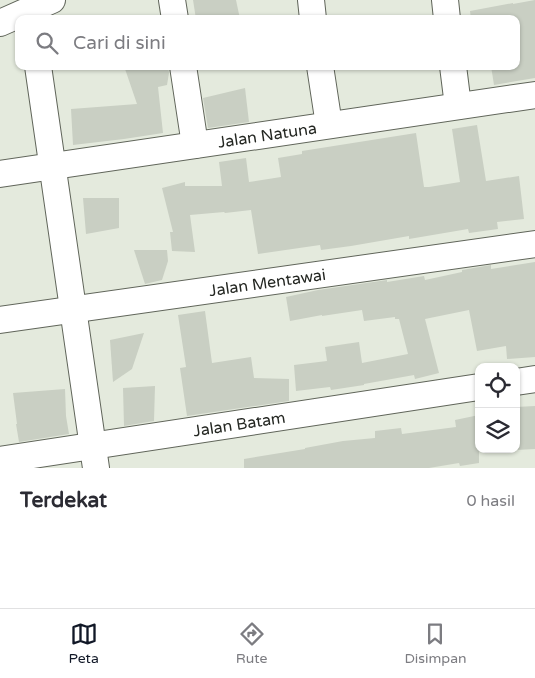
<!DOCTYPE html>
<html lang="id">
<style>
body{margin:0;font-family:"Varela Round",sans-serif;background:#f2f2f3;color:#2b2b33}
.controls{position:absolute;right:15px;bottom:15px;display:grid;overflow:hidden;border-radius:10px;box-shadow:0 1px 4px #0004}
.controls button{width:45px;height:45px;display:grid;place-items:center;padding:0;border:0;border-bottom:1px solid #e1e1e2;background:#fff;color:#2b2b33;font:25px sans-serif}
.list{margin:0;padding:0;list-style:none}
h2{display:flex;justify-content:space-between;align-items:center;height:65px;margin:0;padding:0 20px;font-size:21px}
h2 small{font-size:16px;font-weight:400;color:#7c7c81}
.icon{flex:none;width:28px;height:28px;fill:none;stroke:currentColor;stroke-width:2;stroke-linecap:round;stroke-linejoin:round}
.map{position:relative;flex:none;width:535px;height:468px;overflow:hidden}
.search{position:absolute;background:#fff;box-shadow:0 1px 4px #0004;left:15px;right:15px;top:15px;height:55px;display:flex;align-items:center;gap:12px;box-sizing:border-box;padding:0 18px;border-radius:10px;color:#7c7c81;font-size:19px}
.sheet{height:140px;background:#fff}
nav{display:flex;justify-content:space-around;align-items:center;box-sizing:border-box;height:70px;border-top:1px solid #e1e1e2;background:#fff;font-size:14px;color:#7c7c81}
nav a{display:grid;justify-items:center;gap:2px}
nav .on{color:#111827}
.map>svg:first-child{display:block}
</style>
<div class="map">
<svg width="535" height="468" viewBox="0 0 535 468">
<rect width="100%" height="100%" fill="#e4eadd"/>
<g fill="#c9cfc3">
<polygon points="193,0 236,0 240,19 196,19"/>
<polygon points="535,0 535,78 494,85 491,66 516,66 516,19 471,19 470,11 513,3 513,4"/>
<polygon points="124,66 168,66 169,73 167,85 158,87 163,133 124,139 73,145 71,109 137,104"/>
<polygon points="245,88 249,122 208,128 203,98"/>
<polygon points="477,125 486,181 519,176 524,219 497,222 498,229 469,233 468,229 409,239 409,236 351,246 321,250 320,245 258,254 251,210 225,213 224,212 190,215 195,252 172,251 170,232 173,232 162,188 185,182 185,186 222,186 219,162 246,158 249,182 281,177 278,158 302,154 302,151 416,133 424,187 429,187 460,182 452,129"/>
<polygon points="83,198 119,198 119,228 86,234"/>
<polygon points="134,250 167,250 168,261 162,280 145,284"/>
<polygon points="535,262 535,357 507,359 506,346 477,351 469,310 425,319 439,373 415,379 414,375 364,384 364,385 331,390 330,387 296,391 294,365 327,361 325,347 359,342 362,363 408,354 399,319 395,319 395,317 364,321 362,310 322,316 322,315 290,321 286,297 318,290 387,280 387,282 424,276 425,280 462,272 462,270 491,265 491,269"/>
<polygon points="205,311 212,363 251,357 254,378 289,379 289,401 187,416 180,368 186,367 178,315"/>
<polygon points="144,333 132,369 113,382 110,340"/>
<polygon points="155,386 154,421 124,426 123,388"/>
<polygon points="65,389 66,416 69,434 19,442 16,424 17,424 13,393"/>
<polygon points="535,406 535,449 516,450 516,407"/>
<polygon points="479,415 479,463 460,466 459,463 429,468 244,468 244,459 305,449 305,448 343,441 375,438 375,431 401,428 402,434 456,427 455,420"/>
</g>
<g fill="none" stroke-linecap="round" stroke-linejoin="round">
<defs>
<g id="minor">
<polyline points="172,0 175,19"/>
<polyline points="311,0 313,19"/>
<polyline points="445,0 447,19"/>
<polyline points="0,23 52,0"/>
<polyline points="38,66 96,468"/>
<polyline points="183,66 195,145"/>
<polyline points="320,66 329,125"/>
<polyline points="453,66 458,106"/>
<path id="s1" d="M0 174 535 95"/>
<path id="s2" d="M0 320 535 244"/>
<polyline points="516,382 535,379"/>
<path id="s3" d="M0 460 479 387"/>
</g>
</defs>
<use href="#minor" stroke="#60655a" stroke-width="28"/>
<use href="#minor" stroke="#fff" stroke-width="26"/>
</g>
<g text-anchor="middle" stroke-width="4" stroke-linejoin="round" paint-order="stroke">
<g font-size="16" fill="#242722" stroke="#e4eadd">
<text dy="6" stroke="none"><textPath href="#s1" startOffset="270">Jalan Natuna</textPath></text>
<text dy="6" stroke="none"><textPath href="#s2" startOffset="270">Jalan Mentawai</textPath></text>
<text dy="6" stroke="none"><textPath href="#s3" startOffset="242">Jalan Batam</textPath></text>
</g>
</g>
</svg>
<div class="controls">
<button><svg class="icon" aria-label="locate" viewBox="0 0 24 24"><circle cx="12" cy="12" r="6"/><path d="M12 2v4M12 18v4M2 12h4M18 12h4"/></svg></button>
<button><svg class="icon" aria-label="layers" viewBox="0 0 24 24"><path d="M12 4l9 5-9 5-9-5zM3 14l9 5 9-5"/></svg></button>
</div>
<div class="search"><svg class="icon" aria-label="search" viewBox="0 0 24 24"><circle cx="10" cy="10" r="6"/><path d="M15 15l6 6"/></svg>Cari di sini</div>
</div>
<section class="sheet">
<h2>Terdekat<small>0 hasil</small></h2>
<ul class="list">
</ul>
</section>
<nav>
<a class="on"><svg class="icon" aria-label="map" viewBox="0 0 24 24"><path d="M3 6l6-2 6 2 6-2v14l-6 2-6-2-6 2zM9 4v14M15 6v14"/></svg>Peta</a>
<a><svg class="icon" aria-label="directions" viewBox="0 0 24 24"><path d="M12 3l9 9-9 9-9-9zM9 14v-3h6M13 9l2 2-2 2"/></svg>Rute</a>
<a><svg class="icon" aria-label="saved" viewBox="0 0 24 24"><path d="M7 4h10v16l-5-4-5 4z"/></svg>Disimpan</a>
</nav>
